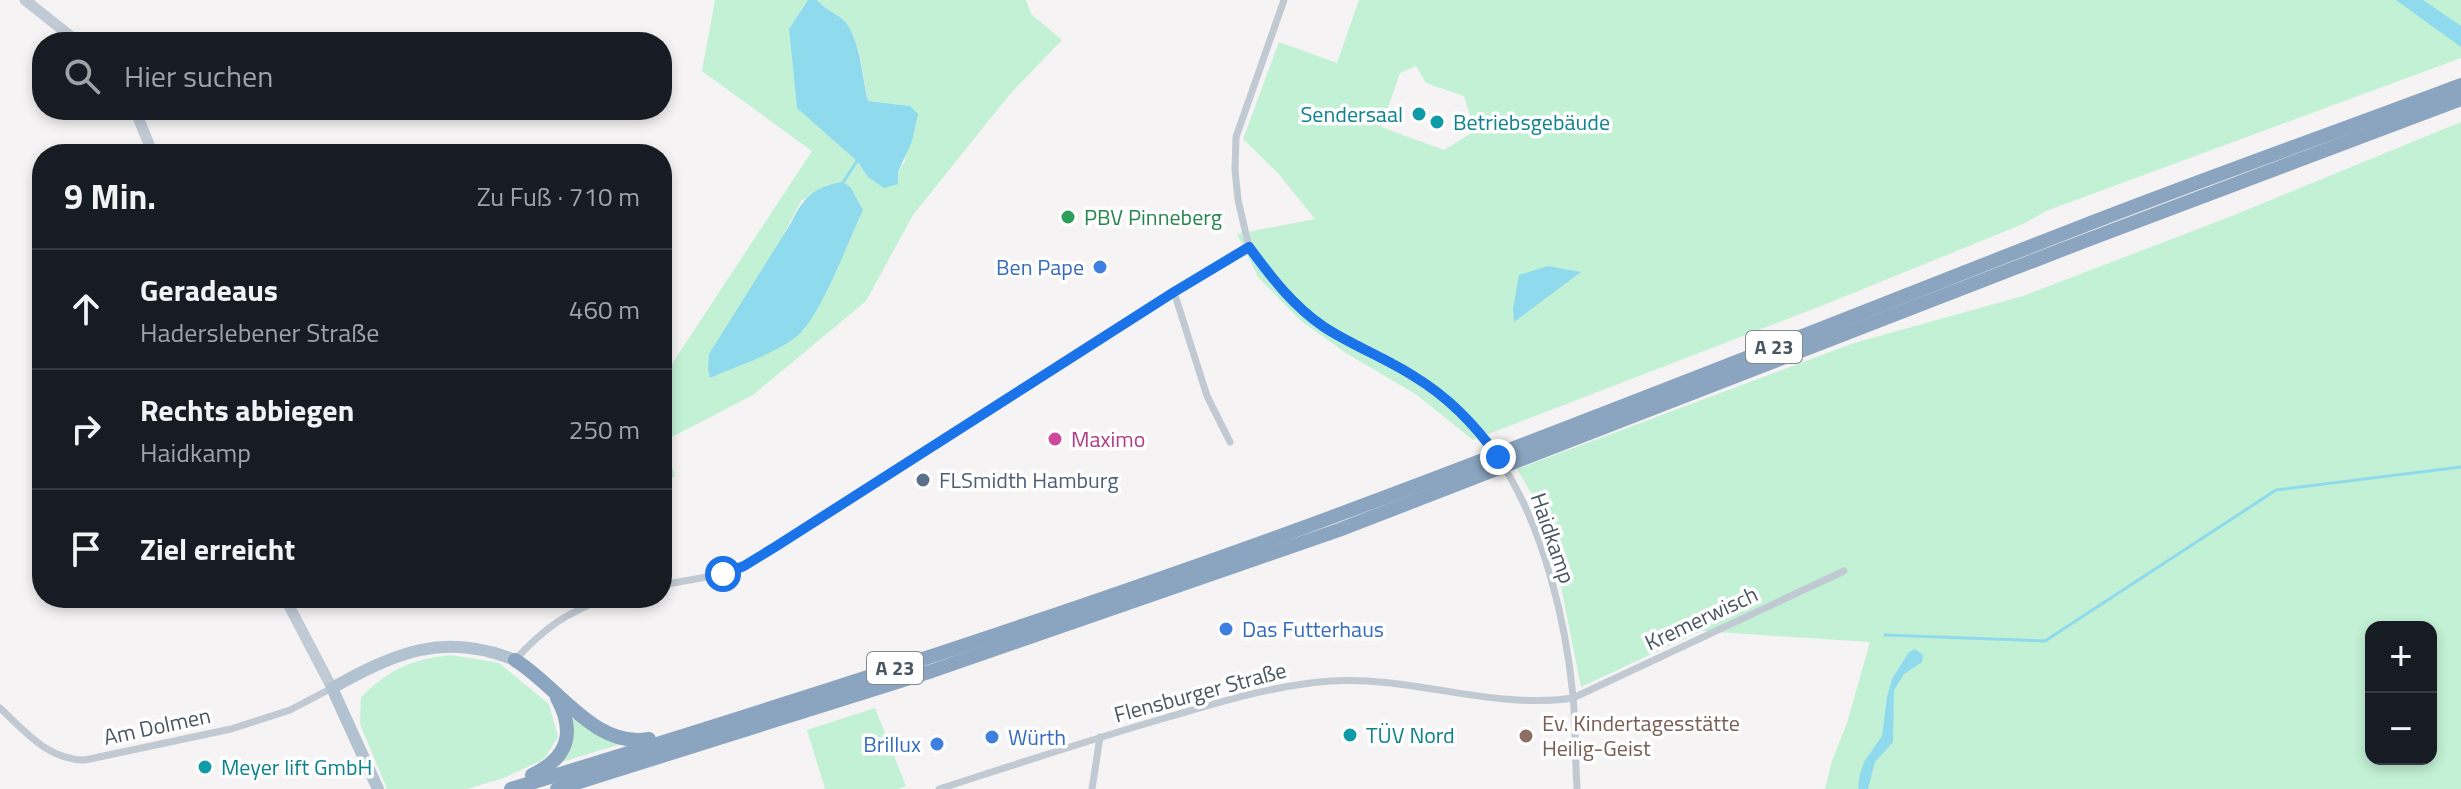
<!DOCTYPE html>
<html lang="de">
<meta charset="utf-8">
<style>
body{margin:0;font-family:"Titillium Web",sans-serif;background:#242831;color:#f1f3f6}
.controls{position:absolute;right:24px;bottom:24px;display:grid;overflow:hidden;border-radius:16px;box-shadow:0 4px 12px #0003}
.controls button{width:72px;height:72px;display:grid;place-items:center;padding:0;border:0;border-bottom:2px solid #363941;background:#171b24;color:#f1f3f6;font:40px sans-serif}
.stop{position:absolute;width:24px;height:24px;margin:-18px;border:6px solid #1a73e8;border-radius:50%;background:#fff}
.stop.end{background:#1a73e8;border-color:#fff;box-shadow:0 2px 8px #0008}
.list{margin:0;padding:0;list-style:none}
h2{display:flex;justify-content:space-between;align-items:center;height:104px;margin:0;padding:0 32px;font-size:34px}
h2 small{font-size:26px;font-weight:400;color:#9ea1a6}
.list li{display:grid;grid-template-columns:52px 1fr auto;gap:24px;align-items:center;box-sizing:border-box;height:120px;padding:0 32px;border-top:2px solid #363941}
.list b{display:block;font-size:30px;white-space:nowrap}
.list p{margin:0;font-size:26px;white-space:nowrap;color:#9ea1a6}
.list em{font-size:26px;font-style:normal;color:#9ea1a6}
.icon{flex:none;width:44px;height:44px;fill:none;stroke:currentColor;stroke-width:2;stroke-linecap:round;stroke-linejoin:round}
.map{position:relative;flex:none;width:2461px;height:789px;overflow:hidden}
.search{position:absolute;background:#171b24;box-shadow:0 4px 12px #0003;left:32px;top:32px;width:640px;height:88px;display:flex;align-items:center;gap:20px;box-sizing:border-box;padding:0 28px;border-radius:32px;color:#9ea1a6;font-size:30px}
.panel{position:absolute;background:#171b24;box-shadow:0 4px 12px #0003;left:32px;top:144px;width:640px;height:464px;border-radius:32px}
.map>svg:first-child{display:block}
</style>
<div class="map">
<svg width="2461" height="789" viewBox="0 0 2461 789">
<rect width="100%" height="100%" fill="#f5f3f3"/>
<g fill="#c3f1d5" fill-rule="evenodd">
<path d="M715 0H808L789 29 797 107 857 161 868 177 898 184V172L905 161 910 106 868 101C863 78 861 44 847 24 841 15 826 11 817 0H1026L1031 14 1062 40 1010 94 913 215 866 301 753 395 664 441 675 476 662 483V371L666 373 812 151 702 71ZM828 184 844 250 804 330 786 343 710 378 801 201Z"/>
<path d="M1359 0H2461V58L2046 211 2023 224 1821 306 1473 440 1417 395 1346 353 1300 320 1258 277 1237 234 1315 219 1278 173 1243 139 1279 42 1337 63ZM1416 66 1426 83 1464 96 1475 131 1444 150 1381 127 1400 73Z"/>
<path d="M2461 122V789H1825L1832 761 1847 723 1870 642 1701 631 1581 687 1548 522 1517 469 1854 343 2023 296 2232 216ZM2371 627H2431V759H2371Z"/>
<path d="M451 655 499 663 549 704 558 737 544 759 504 778 467 789H387L360 724 361 697C391 668 411 660 451 655Z"/>
<polygon points="563,703 621,744 558,763"/>
<polygon points="875,708 906,786 899,789 825,789 807,730"/>
</g>
<g fill="#90daee">
<path d="M808 0H817C826 11 841 15 847 24 861 45 862 77 868 101L910 106 918 114 912 141 898 172V184L884 188 868 177 857 161 797 108 789 29Z"/>
<polygon points="2396,0 2423,0 2461,26 2461,47"/>
<path d="M843 182 851 188 863 210C847 244 827 300 804 329 788 350 736 366 710 378L708 369 709 354 791 223C803 198 814 186 843 182Z"/>
<polygon points="1548,266 1581,272 1514,322 1513,309 1519,275"/>
<polygon points="1915,649 1923,655 1922,662 1904,674 1894,690 1893,742 1875,762 1868,789 1858,789 1860,774 1864,762 1882,736 1887,697 1892,679 1909,652"/>
</g>
<g fill="none" stroke-linecap="round" stroke-linejoin="round">
<g stroke="#90daee" stroke-width="3">
<polyline points="842,184 857,161"/>
<polyline points="1885,635 2045,641 2276,490 2461,467"/>
</g>
<g stroke="#c1cad2" stroke-width="7">
<polyline points="1284,0 1236,137 1235,170 1238,200 1249,247 1277,285 1300,307 1324,327 1435,389 1473,426 1497,457"/>
<polyline points="1174,292 1207,396 1230,442"/>
<path d="M1504 467C1544 531 1566 622 1573 696 1576 727 1575 758 1577 789"/>
<polyline points="662,585 723,574 744,566 1162,299 1249,247"/>
<path d="M515 660C543 629 567 612 607 598"/>
<path d="M0 708C26 732 48 760 85 760L231 729 290 710 332 688"/>
<path d="M939 789C1014 765 1089 740 1165 718 1221 702 1274 685 1331 681 1413 676 1493 710 1573 698L1844 571"/>
<polyline points="1092,789 1100,737"/>
</g>
<g stroke="#c1cbd6" stroke-width="11">
<polyline points="25,0 78,42"/>
<polyline points="135,110 153,154"/>
<polyline points="285,598 332,688"/>
</g>
<path stroke="#b3c2d1" stroke-width="12" d="M378 789 332 688C395 653 444 631 515 660"/>
<g stroke="#8ba5c1" stroke-width="14">
<path d="M515 660C558 686 594 749 649 739"/>
<path d="M532 775C568 758 576 733 557 698"/>
<path d="M511 789C787 705 1061 617 1332 517 1580 425 1824 327 2070 231 2200 180 2331 134 2461 85"/>
<polyline points="557,789 932,671 1339,530 2082,242 2461,99"/>
</g>
</g>
<g fill="none" stroke-linecap="round" stroke-linejoin="round">
<path stroke="#1a73e8" stroke-width="10" d="M723 574 744 566 775 547 1174 292 1249 247C1271 277 1293 306 1324 327 1353 346 1386 358 1415 377 1448 397 1476 426 1498 457"/>
</g>
<g fill="#0f9aa8" stroke="#fff" stroke-width="3">
<circle cx="1419" cy="114" r="8"/>
<circle cx="1437" cy="122" r="8"/>
<circle cx="1350" cy="735" r="8"/>
<circle cx="205" cy="767" r="8"/>
</g>
<circle fill="#2e9e5b" stroke="#fff" stroke-width="3" cx="1068" cy="217" r="8"/>
<g fill="#3f7fe0" stroke="#fff" stroke-width="3">
<circle cx="1100" cy="267" r="8"/>
<circle cx="1226" cy="629" r="8"/>
<circle cx="992" cy="737" r="8"/>
<circle cx="937" cy="744" r="8"/>
</g>
<circle fill="#d1479c" stroke="#fff" stroke-width="3" cx="1055" cy="439" r="8"/>
<circle fill="#5c6f8a" stroke="#fff" stroke-width="3" cx="923" cy="480" r="8"/>
<circle fill="#8d6e63" stroke="#fff" stroke-width="3" cx="1526" cy="736" r="8"/>
<g text-anchor="middle" stroke-width="7" stroke-linejoin="round" paint-order="stroke">
<g fill="#fff" stroke="#808990" stroke-width="2">
<rect x="1746" y="331" width="56" height="32" rx="6"/>
<rect x="867" y="652" width="56" height="32" rx="6"/>
</g>
<g font-size="20" font-weight="bold" fill="#4a5661">
<text x="1774" y="354">A 23</text>
<text x="895" y="675">A 23</text>
</g>
<g font-size="22" fill="#0d838f" stroke="#fff" text-anchor="start">
<text x="1403" y="122" text-anchor="end">Sendersaal</text>
<text x="1453" y="130">Betriebsgebäude</text>
<text x="1366" y="743">TÜV Nord</text>
<text x="221" y="775">Meyer lift GmbH</text>
</g>
<g font-size="22" fill="#27864d" stroke="#fff" text-anchor="start">
<text x="1084" y="225">PBV Pinneberg</text>
</g>
<g font-size="22" fill="#366cbe" stroke="#fff" text-anchor="end">
<text x="1084" y="275">Ben Pape</text>
<text x="1242" y="637" text-anchor="start">Das Futterhaus</text>
<text x="1008" y="745" text-anchor="start">Würth</text>
<text x="921" y="752">Brillux</text>
</g>
<g font-size="22" fill="#b23c85" stroke="#fff" text-anchor="start">
<text x="1071" y="447">Maximo</text>
</g>
<g font-size="22" fill="#4e5e75" stroke="#fff" text-anchor="start">
<text x="939" y="488">FLSmidth Hamburg</text>
</g>
<g font-size="22" fill="#4a5661" stroke="#fff">
<text transform="translate(1553 538) rotate(71)" y="8">Haidkamp</text>
<text transform="translate(1701 618) rotate(-25)" y="8">Kremerwisch</text>
<text transform="translate(1200 692) rotate(-15)" y="8">Flensburger Straße</text>
<text transform="translate(157 726) rotate(-12)" y="8">Am Dolmen</text>
</g>
<g font-size="22" fill="#785e54" stroke="#fff" text-anchor="start">
<text x="1542" y="731">Ev. Kindertagesstätte<tspan x="1542" dy="25">Heilig-Geist</tspan></text>
</g>
</g>
</svg>
<div class="controls">
<button>+</button>
<button>−</button>
</div>
<div class="stop" style="left:723px;top:574px"></div>
<div class="stop end" style="left:1498px;top:457px"></div>
<div class="search"><svg class="icon" aria-label="search" viewBox="0 0 24 24"><circle cx="10" cy="10" r="6"/><path d="M15 15l6 6"/></svg>Hier suchen</div>
<section class="panel">
<h2>9 Min.<small>Zu Fuß · 710 m</small></h2>
<ul class="list">
<li><svg class="icon" aria-label="ahead" viewBox="0 0 24 24"><path d="M12 20V5M6 11l6-6 6 6"/></svg><div><b>Geradeaus</b><p>Haderslebener Straße</p></div><em>460 m</em></li>
<li><svg class="icon" aria-label="right" viewBox="0 0 24 24"><path d="M7 20v-9h11M14 6l5 5-5 5"/></svg><div><b>Rechts abbiegen</b><p>Haidkamp</p></div><em>250 m</em></li>
<li><svg class="icon" aria-label="arrive" viewBox="0 0 24 24"><path d="M6 21V4h12l-3 4 3 4H6"/></svg><div><b>Ziel erreicht</b></div></li>
</ul>
</section>
</div>
